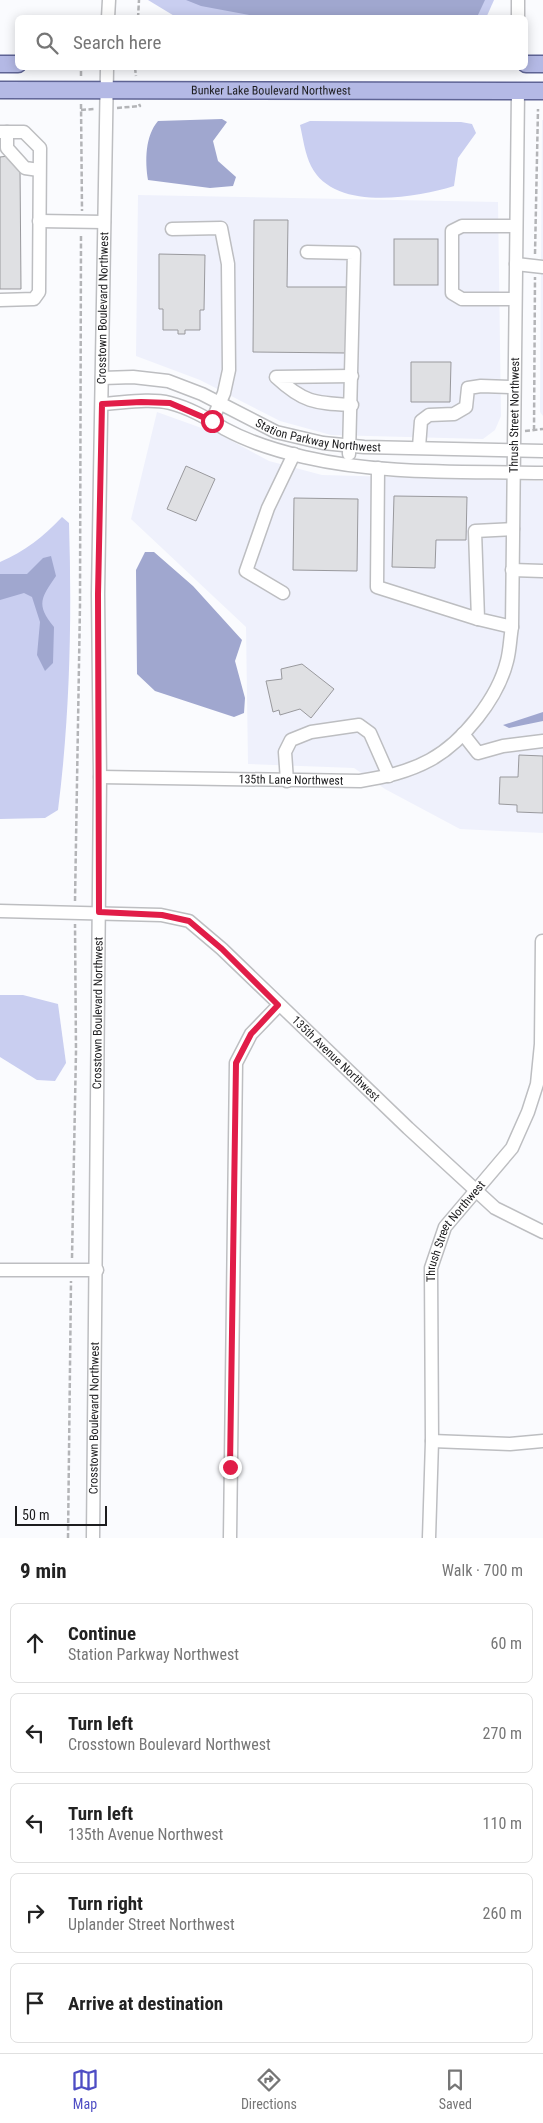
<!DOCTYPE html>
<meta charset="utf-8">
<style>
body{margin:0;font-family:"Roboto Condensed",sans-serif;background:#f2f2f2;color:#222}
.scale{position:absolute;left:15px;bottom:12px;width:92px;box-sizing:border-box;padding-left:5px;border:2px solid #1d1d1f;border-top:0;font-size:14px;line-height:18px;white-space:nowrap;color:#1d1d1f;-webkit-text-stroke:4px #fafbfe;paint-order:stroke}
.stop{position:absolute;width:15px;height:15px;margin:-11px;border:4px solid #e11d48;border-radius:50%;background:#fff}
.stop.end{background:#e11d48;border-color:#fff;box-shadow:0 1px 5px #0008}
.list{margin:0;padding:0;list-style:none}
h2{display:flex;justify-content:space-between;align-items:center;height:65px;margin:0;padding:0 20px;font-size:21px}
h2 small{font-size:16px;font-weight:400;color:#767676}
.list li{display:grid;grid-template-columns:32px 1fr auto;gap:15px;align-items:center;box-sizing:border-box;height:80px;margin:0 10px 10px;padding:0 10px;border:1px solid #e0e0e0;border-radius:8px}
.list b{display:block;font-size:19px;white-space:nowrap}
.list p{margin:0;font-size:16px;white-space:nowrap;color:#767676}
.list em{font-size:16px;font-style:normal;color:#767676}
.icon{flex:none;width:28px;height:28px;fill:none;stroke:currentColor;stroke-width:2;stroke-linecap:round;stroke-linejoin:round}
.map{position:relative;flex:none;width:543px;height:1538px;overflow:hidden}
.search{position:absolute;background:#fff;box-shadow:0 2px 12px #0003;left:15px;right:15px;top:15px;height:55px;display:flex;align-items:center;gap:12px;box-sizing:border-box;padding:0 18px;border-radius:8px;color:#767676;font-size:19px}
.sheet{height:515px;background:#fff}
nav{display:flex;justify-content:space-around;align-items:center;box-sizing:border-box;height:70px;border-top:1px solid #e0e0e0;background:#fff;font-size:14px;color:#767676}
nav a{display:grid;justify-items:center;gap:2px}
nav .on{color:#4e4dc4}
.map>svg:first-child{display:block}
</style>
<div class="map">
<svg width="543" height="1538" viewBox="0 0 543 1538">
<rect width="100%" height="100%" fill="#fafbfe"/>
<g fill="#eff1fc">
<polygon points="542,120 543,120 543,416 540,412"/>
<polygon points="138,195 498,202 501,416 495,430 483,439 331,435 280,421 200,380 136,356"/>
<polygon points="157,412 221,435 269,461 322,475 543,481 543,833 460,829 385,789 354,768 248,764 246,627 131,519"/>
</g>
<g fill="#c9cef0">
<polygon points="148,0 494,0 486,18 176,17"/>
<path d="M310 121 461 122 472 124 476 133 458 158 454 186C415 198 334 212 311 166 305 154 303 138 300 125Z"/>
<path d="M62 517 69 523C72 618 70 716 58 810L45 818 0 819V562C25 551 43 537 62 517Z"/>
<polygon points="0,995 23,995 58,1004 66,1063 55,1081 37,1080 0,1057"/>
</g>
<g fill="#a0a7cf">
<polygon points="186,0 485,0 477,17 260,17 201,6"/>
<path d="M222 119 227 122 213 141 218 161 236 177 233 186 210 188 148 180C145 161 145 136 158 121Z"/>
<polygon points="145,552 154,552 193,586 242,640 235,661 245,698 244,713 234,717 155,691 137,674 136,570"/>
<path d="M51 556 56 576C42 597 35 604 54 627L53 663 45 671 37 655 40 622 32 597 24 593 0 600V574H27L43 558Z"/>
<polygon points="543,712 543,721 509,728 503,725"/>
</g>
<g fill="#dfe0e3" stroke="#99999d">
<polygon points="9,156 20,167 21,289 0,289 0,157"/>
<polygon points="254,220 288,220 287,287 347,287 346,353 253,352"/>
<rect x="394" y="239" width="44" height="46"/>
<polygon points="159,254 205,255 204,310 200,310 200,330 185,330 185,334 178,334 178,330 163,330 163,309 159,309"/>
<polygon points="411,362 451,362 450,402 411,402"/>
<polygon points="186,466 215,479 196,521 167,509"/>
<polygon points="394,496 467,497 466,540 436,540 435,568 392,567"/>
<polygon points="294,498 358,499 357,571 293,570"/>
<polygon points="302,664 334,689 311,718 300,709 280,715 279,710 273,712 266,681 282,679 281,669"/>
<polygon points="519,755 543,756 543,813 517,812 517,805 499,804 500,777 518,777"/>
</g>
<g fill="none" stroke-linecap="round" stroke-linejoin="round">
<defs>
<g id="minor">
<polyline points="108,18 109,0"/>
<polyline points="518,18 518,0"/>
<polyline points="0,132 24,132 40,148 39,292 34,299 0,300"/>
<polyline points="7,132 7,148 25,168 39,170"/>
<polyline points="39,221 104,222"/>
<polyline points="172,229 221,228 228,264 229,370 224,393 212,421"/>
<polyline points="307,252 354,253 349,454"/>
<polyline points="516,264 543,267"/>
<polyline points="515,299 462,299 452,293 452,231 462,226 516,226"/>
<path id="s1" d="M102 378 133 377 168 381 202 394 276 432 323 443 364 447 543 451"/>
<path d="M102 404C123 403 149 398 170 403 190 408 208 419 225 429 249 442 278 451 304 457 381 475 464 471 543 473"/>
<path d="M352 405C315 403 304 403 276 377L352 376"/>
<polyline points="419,447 421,421 429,415 454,414 466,407 468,388 481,386 514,387"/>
<polyline points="378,468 377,587 478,619"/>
<polyline points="512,570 543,571"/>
<polyline points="283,593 246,571 268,508 294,454"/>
<polyline points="512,627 478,619 475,531 513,529"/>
<polyline points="463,734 478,753 503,746 543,741"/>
<path id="s2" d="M100 777 360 781C385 777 408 772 430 760 463 742 498 698 507 661 510 650 510 638 512 627L518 91"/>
<polyline points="287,781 285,752 291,740 311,732 359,725 370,733 389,776"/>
<path id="s3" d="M0 911 161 915 189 921 222 949 408 1128 495 1208 543 1232"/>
<polyline points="0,1270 97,1270"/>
<polyline points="432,1441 510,1444 543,1441"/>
<path id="s4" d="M93 1538 100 777 98 594 107 68"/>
<polyline points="230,1538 236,1063 251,1034 279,1005"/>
<path id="s5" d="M429 1538 432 1441 431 1268 445 1227 512 1148 528 1112 537 1084 541 1044 542 941"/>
</g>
<g id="major">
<polyline points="0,64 18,64"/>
<polyline points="526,64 543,64"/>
<path id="s6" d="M0 90 543 91"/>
</g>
</defs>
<use href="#minor" stroke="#bdbec1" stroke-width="15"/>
<use href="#major" stroke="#5f6495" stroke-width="19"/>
<g stroke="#b3b4b7" stroke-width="2.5" stroke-dasharray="5 2.5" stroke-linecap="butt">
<polyline points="138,18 139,0"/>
<polyline points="135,68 136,76"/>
<polyline points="81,76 81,68"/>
<polyline points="81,104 82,211"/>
<polyline points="117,108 140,106 139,104"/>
<polyline points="81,110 94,109"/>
<polyline points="535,254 538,109"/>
<polyline points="534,430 535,277"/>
<polyline points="525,431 543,429"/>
<polyline points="75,901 80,605 81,234"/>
<polyline points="72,1258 76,1051 75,924"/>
<polyline points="68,1538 71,1281"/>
</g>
<use href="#minor" stroke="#fff" stroke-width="12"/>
<use href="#major" stroke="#b4b9e5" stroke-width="16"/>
</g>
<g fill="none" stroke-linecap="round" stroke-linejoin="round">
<polyline stroke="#e11d48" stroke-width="6" points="212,421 170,403 141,402 102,404 98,594 99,912 162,915 189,921 222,949 278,1005 251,1034 236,1063 230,1467"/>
</g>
<g text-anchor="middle" stroke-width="5" stroke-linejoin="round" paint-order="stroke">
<g font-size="12" fill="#1d1d1f" stroke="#fafbfe">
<text dy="4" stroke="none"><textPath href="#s6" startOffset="271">Bunker Lake Boulevard Northwest</textPath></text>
<text dy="4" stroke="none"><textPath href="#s4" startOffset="1230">Crosstown Boulevard Northwest</textPath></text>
<text dy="4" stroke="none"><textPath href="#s2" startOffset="708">Thrush Street Northwest</textPath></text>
<text dy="4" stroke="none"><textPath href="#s1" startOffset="228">Station Parkway Northwest</textPath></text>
<text dy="4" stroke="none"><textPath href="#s2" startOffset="191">135th Lane Northwest</textPath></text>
<text dy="4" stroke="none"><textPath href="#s4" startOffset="525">Crosstown Boulevard Northwest</textPath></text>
<text dy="4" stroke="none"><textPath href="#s3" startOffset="391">135th Avenue Northwest</textPath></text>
<text dy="4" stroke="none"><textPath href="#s5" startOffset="314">Thrush Street Northwest</textPath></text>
<text dy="4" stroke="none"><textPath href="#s4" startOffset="120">Crosstown Boulevard Northwest</textPath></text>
</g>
</g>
</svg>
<div class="scale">50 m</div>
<div class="stop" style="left:212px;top:421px"></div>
<div class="stop end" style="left:230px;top:1467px"></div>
<div class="search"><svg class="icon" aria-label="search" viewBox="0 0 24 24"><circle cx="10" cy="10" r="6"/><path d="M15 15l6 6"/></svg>Search here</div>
</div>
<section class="sheet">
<h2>9 min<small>Walk · 700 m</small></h2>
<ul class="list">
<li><svg class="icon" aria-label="ahead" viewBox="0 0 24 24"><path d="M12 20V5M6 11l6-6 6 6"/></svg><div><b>Continue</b><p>Station Parkway Northwest</p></div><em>60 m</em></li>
<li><svg class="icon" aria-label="left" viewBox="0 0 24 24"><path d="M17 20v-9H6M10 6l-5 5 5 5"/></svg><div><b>Turn left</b><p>Crosstown Boulevard Northwest</p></div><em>270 m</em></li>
<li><svg class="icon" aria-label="left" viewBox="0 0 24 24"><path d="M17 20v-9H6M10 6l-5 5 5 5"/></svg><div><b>Turn left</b><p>135th Avenue Northwest</p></div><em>110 m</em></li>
<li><svg class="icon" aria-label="right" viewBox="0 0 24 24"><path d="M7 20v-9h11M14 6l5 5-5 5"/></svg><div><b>Turn right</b><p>Uplander Street Northwest</p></div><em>260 m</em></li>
<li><svg class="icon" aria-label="arrive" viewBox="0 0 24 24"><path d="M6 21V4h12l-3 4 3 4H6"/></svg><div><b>Arrive at destination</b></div></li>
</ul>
</section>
<nav>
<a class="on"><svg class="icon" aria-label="map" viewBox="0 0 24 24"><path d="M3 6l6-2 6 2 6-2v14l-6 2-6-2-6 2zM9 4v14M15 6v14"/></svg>Map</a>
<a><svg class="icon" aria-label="directions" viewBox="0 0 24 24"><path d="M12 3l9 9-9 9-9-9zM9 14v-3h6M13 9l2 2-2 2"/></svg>Directions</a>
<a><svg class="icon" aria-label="saved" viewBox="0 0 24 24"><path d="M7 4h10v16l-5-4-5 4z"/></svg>Saved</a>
</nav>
